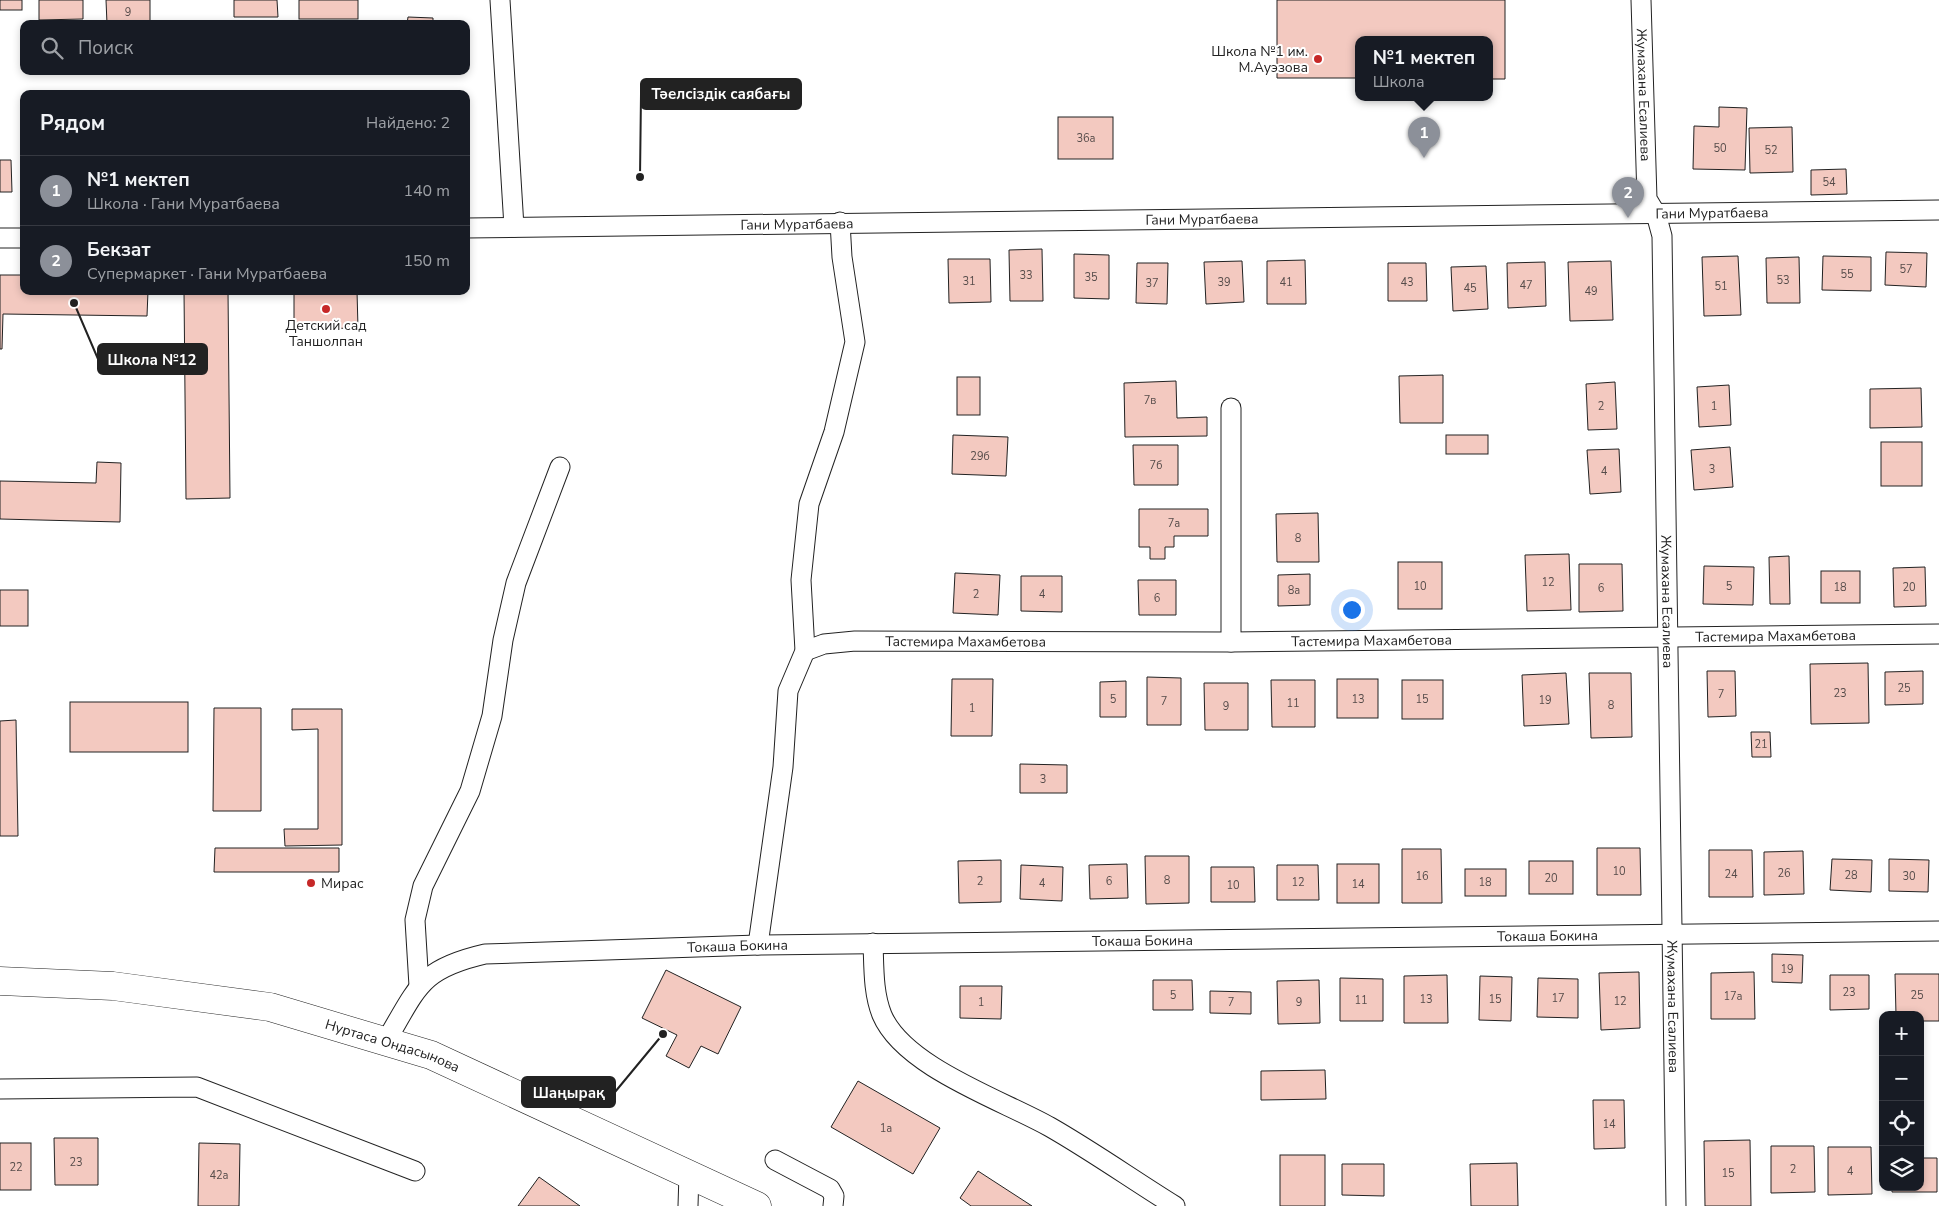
<!DOCTYPE html>
<html lang="ru">
<meta charset="utf-8">
<style>
body{margin:0;font-family:"Nunito Sans",sans-serif;background:#242831;color:#f1f3f6}
.controls{position:absolute;right:15px;bottom:15px;display:grid;overflow:hidden;border-radius:10px;box-shadow:0 2px 8px #0003}
.controls button{width:45px;height:45px;display:grid;place-items:center;padding:0;border:0;border-bottom:1px solid #363941;background:#171b24;color:#f1f3f6;font:25px sans-serif}
.you{position:absolute;left:1351px;top:609px;width:18px;height:18px;margin:-12px;border:4px solid #fff;border-radius:50%;background:#1a73e8;box-shadow:0 0 0 8px #1a73e833}
.badge{display:grid;place-items:center;width:32px;height:32px;border-radius:50%;background:#8c9099;color:#fff;font-size:16px;font-weight:700}
.pin{position:absolute;translate:-50% -41px;filter:drop-shadow(0 1px 2px #0008)}
.pin::after{content:'';position:absolute;top:26px;width:18px;height:15px;background:inherit;clip-path:polygon(0 0,100% 0,50% 100%)}
.popup{position:absolute;left:1355px;top:36px;width:138px;height:65px;box-sizing:border-box;display:grid;place-content:center;border-radius:10px;background:#171b24;filter:drop-shadow(0 1px 4px #0005);font-size:16px;white-space:nowrap;color:#9ea1a6}
.popup b{font-size:19px;color:#f1f3f6}
.popup::after{content:'';position:absolute;left:50%;top:100%;margin-left:-10px;border:10px solid transparent;border-top-color:#171b24}
.list{margin:0;padding:0;list-style:none}
h2{display:flex;justify-content:space-between;align-items:center;height:65px;margin:0;padding:0 20px;font-size:21px}
h2 small{font-size:16px;font-weight:400;color:#9ea1a6}
.list li{display:grid;grid-template-columns:32px 1fr auto;gap:15px;align-items:center;box-sizing:border-box;height:70px;padding:0 20px;border-top:1px solid #363941}
.list b{display:block;font-size:19px;white-space:nowrap}
.list p{margin:0;font-size:16px;white-space:nowrap;color:#9ea1a6}
.list em{font-size:16px;font-style:normal;color:#9ea1a6}
.icon{flex:none;width:28px;height:28px;fill:none;stroke:currentColor;stroke-width:2;stroke-linecap:round;stroke-linejoin:round}
.map{position:relative;flex:none;width:1939px;height:1206px;overflow:hidden}
.search{position:absolute;background:#171b24;box-shadow:0 2px 8px #0003;left:20px;top:20px;width:450px;height:55px;display:flex;align-items:center;gap:12px;box-sizing:border-box;padding:0 18px;border-radius:10px;color:#9ea1a6;font-size:19px}
.panel{position:absolute;background:#171b24;box-shadow:0 2px 8px #0003;left:20px;top:90px;width:450px;height:205px;border-radius:10px}
.map>svg:first-child{display:block}
</style>
<div class="map">
<svg width="1939" height="1206" viewBox="0 0 1939 1206">
<rect width="100%" height="100%" fill="#fff"/>
<g fill="#f3c9c0" stroke="#222">
<rect x="0" y="0" width="22" height="10"/>
<polygon points="39,0 83,0 83,19 39,20"/>
<polygon points="106,0 150,0 150,24 107,24"/>
<polygon points="234,0 277,0 278,17 234,17"/>
<rect x="299" y="0" width="59" height="19"/>
<polygon points="1277,0 1505,0 1505,79 1489,79 1489,39 1359,39 1359,78 1277,78"/>
<polygon points="408,17 433,18 433,24 407,24"/>
<polygon points="1719,107 1747,108 1745,170 1693,169 1694,126 1719,127"/>
<rect x="1058" y="117" width="55" height="42"/>
<polygon points="1792,127 1793,172 1750,173 1749,128"/>
<polygon points="0,160 11,160 12,192 0,192"/>
<polygon points="1846,169 1847,194 1811,195 1811,170"/>
<polygon points="1042,249 1043,301 1010,301 1009,250"/>
<polygon points="1886,252 1927,253 1926,287 1885,285"/>
<polygon points="1074,254 1109,255 1109,299 1074,298"/>
<polygon points="1738,256 1741,315 1704,316 1702,257"/>
<polygon points="1823,256 1871,257 1871,291 1822,290"/>
<polygon points="1799,257 1800,303 1767,303 1766,258"/>
<polygon points="948,259 990,259 991,302 949,303"/>
<polygon points="1305,260 1306,304 1267,304 1267,261"/>
<polygon points="1242,261 1244,302 1206,304 1204,262"/>
<polygon points="1611,261 1613,320 1570,321 1568,262"/>
<polygon points="1545,262 1546,306 1508,308 1507,263"/>
<polygon points="1137,263 1168,263 1167,304 1136,303"/>
<polygon points="1388,263 1426,263 1427,301 1388,301"/>
<polygon points="1486,266 1488,309 1453,311 1451,267"/>
<polygon points="0,275 24,275 24,291 148,291 147,316 3,314 2,349 0,349"/>
<polygon points="184,291 228,291 230,498 186,499"/>
<polygon points="294,291 357,291 358,328 294,329"/>
<polygon points="1443,375 1443,423 1400,423 1399,376"/>
<rect x="957" y="377" width="23" height="38"/>
<polygon points="1176,381 1177,418 1207,417 1207,436 1125,437 1124,383"/>
<polygon points="1615,382 1617,429 1588,430 1586,384"/>
<polygon points="1729,385 1731,425 1699,427 1697,387"/>
<polygon points="1921,388 1922,427 1870,428 1870,389"/>
<polygon points="953,435 1008,437 1006,476 952,474"/>
<rect x="1446" y="435" width="42" height="19"/>
<rect x="1881" y="442" width="41" height="44"/>
<polygon points="1133,445 1178,445 1178,485 1134,485"/>
<polygon points="1730,447 1733,487 1694,490 1691,450"/>
<polygon points="1619,449 1621,492 1590,494 1587,450"/>
<polygon points="97,462 121,463 120,522 0,519 0,481 96,483"/>
<polygon points="1139,509 1208,509 1208,536 1174,536 1174,547 1165,547 1165,559 1150,559 1150,547 1139,547"/>
<polygon points="1318,513 1319,562 1277,562 1276,514"/>
<polygon points="1569,554 1571,610 1527,611 1525,555"/>
<polygon points="1789,556 1790,604 1770,604 1769,557"/>
<rect x="1398" y="562" width="44" height="47"/>
<polygon points="1579,564 1622,564 1623,611 1579,612"/>
<polygon points="1704,566 1754,567 1753,605 1703,604"/>
<polygon points="1925,567 1926,606 1894,607 1893,568"/>
<rect x="1821" y="571" width="39" height="32"/>
<polygon points="955,573 1000,575 998,615 953,613"/>
<polygon points="1310,574 1310,605 1278,606 1278,575"/>
<polygon points="1021,576 1062,576 1062,612 1021,611"/>
<polygon points="1138,580 1176,580 1176,615 1139,615"/>
<rect x="0" y="590" width="28" height="36"/>
<polygon points="1868,663 1869,723 1811,724 1810,664"/>
<polygon points="1707,671 1735,671 1736,716 1708,717"/>
<polygon points="1923,671 1923,704 1885,705 1885,672"/>
<polygon points="1566,673 1569,724 1524,726 1522,675"/>
<polygon points="1589,673 1631,673 1632,737 1591,738"/>
<polygon points="1147,677 1181,678 1181,725 1147,725"/>
<polygon points="952,679 993,679 992,736 951,736"/>
<rect x="1337" y="679" width="41" height="39"/>
<polygon points="1271,680 1315,680 1315,727 1272,727"/>
<rect x="1402" y="680" width="41" height="39"/>
<polygon points="1126,681 1126,717 1100,717 1100,682"/>
<polygon points="1204,683 1248,683 1248,730 1205,730"/>
<rect x="70" y="702" width="118" height="50"/>
<polygon points="214,708 261,708 261,811 213,811"/>
<polygon points="292,709 342,709 342,845 285,846 284,829 318,829 318,729 292,730"/>
<polygon points="16,720 18,836 0,836 0,721"/>
<polygon points="1751,732 1770,732 1771,757 1752,757"/>
<polygon points="1020,764 1067,765 1067,793 1020,793"/>
<polygon points="215,848 339,848 339,872 214,872"/>
<polygon points="1597,848 1640,848 1641,895 1597,895"/>
<polygon points="1402,849 1441,849 1442,903 1402,903"/>
<polygon points="1709,850 1752,850 1753,897 1709,897"/>
<polygon points="1803,851 1804,894 1764,895 1764,852"/>
<polygon points="1145,856 1189,856 1189,903 1146,904"/>
<polygon points="1832,859 1872,860 1871,892 1830,890"/>
<polygon points="1889,859 1929,860 1928,892 1889,891"/>
<polygon points="1001,860 1001,902 959,903 958,861"/>
<rect x="1529" y="861" width="44" height="33"/>
<polygon points="1127,864 1128,898 1090,899 1089,865"/>
<rect x="1337" y="864" width="42" height="39"/>
<polygon points="1021,865 1063,867 1062,901 1020,899"/>
<polygon points="1277,865 1318,865 1319,900 1277,900"/>
<polygon points="1211,867 1254,867 1255,902 1211,902"/>
<rect x="1465" y="869" width="41" height="27"/>
<polygon points="1772,954 1803,955 1802,983 1772,982"/>
<polygon points="666,970 741,1007 718,1054 701,1046 689,1068 666,1056 677,1035 642,1018"/>
<polygon points="1639,972 1640,1028 1601,1030 1599,973"/>
<polygon points="1754,972 1755,1019 1711,1019 1711,973"/>
<polygon points="1895,974 1939,974 1939,1021 1920,1021 1920,1015 1896,1015"/>
<polygon points="1447,975 1448,1023 1404,1023 1404,976"/>
<polygon points="1830,975 1869,975 1869,1009 1830,1010"/>
<polygon points="1480,976 1512,977 1511,1021 1479,1020"/>
<polygon points="1340,978 1383,979 1383,1021 1340,1021"/>
<polygon points="1538,978 1578,979 1578,1018 1537,1017"/>
<polygon points="1153,980 1192,980 1193,1010 1153,1010"/>
<polygon points="1319,980 1320,1023 1278,1024 1277,981"/>
<polygon points="960,986 1002,986 1001,1019 960,1018"/>
<polygon points="1210,991 1251,992 1251,1014 1210,1013"/>
<polygon points="1325,1070 1326,1099 1261,1100 1261,1071"/>
<polygon points="858,1081 940,1128 913,1174 831,1127"/>
<polygon points="1593,1100 1624,1100 1625,1148 1594,1149"/>
<polygon points="54,1138 98,1138 98,1185 55,1185"/>
<polygon points="1750,1140 1751,1206 1705,1206 1704,1141"/>
<rect x="0" y="1143" width="31" height="47"/>
<polygon points="199,1143 240,1144 239,1206 198,1206"/>
<polygon points="1771,1146 1814,1146 1815,1192 1771,1193"/>
<polygon points="1828,1147 1871,1147 1872,1194 1828,1195"/>
<rect x="1280" y="1155" width="45" height="51"/>
<polygon points="1920,1158 1937,1158 1937,1192 1892,1192 1892,1187 1920,1187"/>
<polygon points="1517,1163 1518,1206 1471,1206 1470,1164"/>
<polygon points="1342,1164 1384,1164 1384,1196 1342,1195"/>
<polygon points="978,1171 1032,1206 971,1206 960,1198"/>
<polygon points="539,1177 580,1206 518,1206"/>
</g>
<g fill="none" stroke-linecap="round" stroke-linejoin="round">
<defs>
<g id="minor">
<polyline points="500,0 514,227"/>
<path id="s1" d="M1641 0 1647 199 1656 214 1662 236 1676 1206"/>
<path id="s2" d="M466 228 1939 210"/>
<polyline points="0,238 24,238"/>
<polyline points="1231,408 1231,642"/>
<path id="s3" d="M805 651 824 644 855 641 1231 642 1939 634"/>
<path d="M873 943C874 967 873 993 882 1015 904 1067 1002 1100 1050 1127 1092 1151 1133 1180 1175 1206"/>
<polyline points="758,945 783,767 788,691 805,651 801,580 809,504 834,432 855,342 842,257 840,222"/>
<polyline points="419,986 415,920 423,886 470,791 492,716 503,640 516,583 560,467"/>
<path id="s4" d="M386 1041C418 987 420 969 485 954L758 945 1939 931"/>
<polyline points="0,1089 197,1087 415,1171"/>
<polyline points="775,1160 830,1189 834,1196 833,1206"/>
<polyline points="688,1206 689,1174"/>
</g>
<g id="primary">
<path id="s5" d="M0 981 113 986 270 1007 431 1055 757 1206"/>
</g>
</defs>
<use href="#minor" stroke="#222" stroke-width="21"/>
<use href="#primary" stroke="#222" stroke-width="29"/>
<use href="#minor" stroke="#fff" stroke-width="19"/>
<use href="#primary" stroke="#fff" stroke-width="28"/>
</g>
<g fill="#c62828" stroke="#fff" stroke-width="2">
<circle cx="1318" cy="59" r="5"/>
<circle cx="326" cy="309" r="5"/>
<circle cx="311" cy="883" r="5"/>
</g>
<g text-anchor="middle" stroke-width="4" stroke-linejoin="round" paint-order="stroke">
<g font-size="11" fill="#564c4a">
<text x="128" y="16">9</text>
<text x="1086" y="142">36а</text>
<text x="1720" y="152">50</text>
<text x="1771" y="154">52</text>
<text x="1829" y="186">54</text>
<text x="1906" y="273">57</text>
<text x="1847" y="278">55</text>
<text x="1026" y="279">33</text>
<text x="1091" y="281">35</text>
<text x="1783" y="284">53</text>
<text x="969" y="285">31</text>
<text x="1224" y="286">39</text>
<text x="1286" y="286">41</text>
<text x="1407" y="286">43</text>
<text x="1152" y="287">37</text>
<text x="1526" y="289">47</text>
<text x="1721" y="290">51</text>
<text x="1470" y="292">45</text>
<text x="1591" y="295">49</text>
<text x="1150" y="404">7в</text>
<text x="1601" y="410">2</text>
<text x="1714" y="410">1</text>
<text x="980" y="460">29б</text>
<text x="1156" y="469">7б</text>
<text x="1712" y="473">3</text>
<text x="1604" y="475">4</text>
<text x="1174" y="527">7а</text>
<text x="1298" y="542">8</text>
<text x="1548" y="586">12</text>
<text x="1420" y="590">10</text>
<text x="1729" y="590">5</text>
<text x="1840" y="591">18</text>
<text x="1909" y="591">20</text>
<text x="1601" y="592">6</text>
<text x="1294" y="594">8а</text>
<text x="976" y="598">2</text>
<text x="1042" y="598">4</text>
<text x="1157" y="602">6</text>
<text x="1904" y="692">25</text>
<text x="1840" y="697">23</text>
<text x="1721" y="698">7</text>
<text x="1113" y="703">5</text>
<text x="1358" y="703">13</text>
<text x="1422" y="703">15</text>
<text x="1545" y="704">19</text>
<text x="1164" y="705">7</text>
<text x="1293" y="707">11</text>
<text x="1611" y="709">8</text>
<text x="1226" y="710">9</text>
<text x="972" y="712">1</text>
<text x="1761" y="748">21</text>
<text x="1043" y="783">3</text>
<text x="1619" y="875">10</text>
<text x="1784" y="877">26</text>
<text x="1731" y="878">24</text>
<text x="1851" y="879">28</text>
<text x="1422" y="880">16</text>
<text x="1909" y="880">30</text>
<text x="1551" y="882">20</text>
<text x="1167" y="884">8</text>
<text x="980" y="885">2</text>
<text x="1109" y="885">6</text>
<text x="1298" y="886">12</text>
<text x="1485" y="886">18</text>
<text x="1042" y="887">4</text>
<text x="1358" y="888">14</text>
<text x="1233" y="889">10</text>
<text x="1787" y="973">19</text>
<text x="1849" y="996">23</text>
<text x="1173" y="999">5</text>
<text x="1917" y="999">25</text>
<text x="1733" y="1000">17а</text>
<text x="1558" y="1002">17</text>
<text x="1426" y="1003">13</text>
<text x="1495" y="1003">15</text>
<text x="1361" y="1004">11</text>
<text x="1620" y="1005">12</text>
<text x="981" y="1006">1</text>
<text x="1231" y="1006">7</text>
<text x="1299" y="1006">9</text>
<text x="1609" y="1128">14</text>
<text x="886" y="1132">1а</text>
<text x="76" y="1166">23</text>
<text x="16" y="1171">22</text>
<text x="1793" y="1173">2</text>
<text x="1850" y="1175">4</text>
<text x="1728" y="1177">15</text>
<text x="219" y="1179">42а</text>
</g>
<g font-size="14" fill="#222" stroke="#fff" text-anchor="end">
<text x="1308" y="56">Школа №1 им.<tspan x="1308" dy="16">М.Ауэзова</tspan></text>
<text x="326" y="330" text-anchor="middle">Детский сад<tspan x="326" dy="16">Таншолпан</tspan></text>
<text x="321" y="888" text-anchor="start">Мирас</text>
</g>
<g font-size="14" fill="#222" stroke="#fff">
<text dy="5" stroke="none"><textPath href="#s1" startOffset="95">Жумахана Есалиева</textPath></text>
<text dy="5" stroke="none"><textPath href="#s2" startOffset="1246">Гани Муратбаева</textPath></text>
<text dy="5" stroke="none"><textPath href="#s2" startOffset="736">Гани Муратбаева</textPath></text>
<text dy="5" stroke="none"><textPath href="#s2" startOffset="331">Гани Муратбаева</textPath></text>
<text dy="5" stroke="none"><textPath href="#s1" startOffset="605">Жумахана Есалиева</textPath></text>
<text dy="5" stroke="none"><textPath href="#s3" startOffset="972">Тастемира Махамбетова</textPath></text>
<text dy="5" stroke="none"><textPath href="#s3" startOffset="162">Тастемира Махамбетова</textPath></text>
<text dy="5" stroke="none"><textPath href="#s3" startOffset="568">Тастемира Махамбетова</textPath></text>
<text dy="5" stroke="none"><textPath href="#s4" startOffset="1201">Токаша Бокина</textPath></text>
<text dy="5" stroke="none"><textPath href="#s4" startOffset="796">Токаша Бокина</textPath></text>
<text dy="5" stroke="none"><textPath href="#s4" startOffset="391">Токаша Бокина</textPath></text>
<text dy="5" stroke="none"><textPath href="#s1" startOffset="1010">Жумахана Есалиева</textPath></text>
<text dy="5" stroke="none"><textPath href="#s5" startOffset="400">Нуртаса Ондасынова</textPath></text>
</g>
</g>
<path fill="none" stroke="#222" stroke-width="2" d="M640 177L641 94M74 303L98 359M663 1034L615 1092"/>
<g fill="#222" stroke="#fff" stroke-width="2">
<circle cx="640" cy="177" r="5"/>
<circle cx="74" cy="303" r="5"/>
<circle cx="663" cy="1034" r="5"/>
</g>
<g fill="#222" stroke="#222" stroke-width="2">
<rect x="641" y="79" width="160" height="30" rx="5"/>
<rect x="98" y="344" width="109" height="30" rx="5"/>
<rect x="522" y="1077" width="93" height="30" rx="5"/>
</g>
<g font-size="15" text-anchor="middle" font-weight="bold" fill="#fff">
<text x="721" y="99">Тәелсіздік саябағы</text>
<text x="152" y="365">Школа №12</text>
<text x="569" y="1098">Шаңырақ</text>
</g>
</svg>
<div class="controls">
<button>+</button>
<button>−</button>
<button><svg class="icon" aria-label="locate" viewBox="0 0 24 24"><circle cx="12" cy="12" r="6"/><path d="M12 2v4M12 18v4M2 12h4M18 12h4"/></svg></button>
<button><svg class="icon" aria-label="layers" viewBox="0 0 24 24"><path d="M12 4l9 5-9 5-9-5zM3 14l9 5 9-5"/></svg></button>
</div>
<div class="you"></div>
<div class="pin badge" style="left:1424px;top:158px">1</div>
<div class="popup"><b>№1 мектеп</b>Школа</div>
<div class="pin badge" style="left:1628px;top:218px">2</div>
<div class="search"><svg class="icon" aria-label="search" viewBox="0 0 24 24"><circle cx="10" cy="10" r="6"/><path d="M15 15l6 6"/></svg>Поиск</div>
<section class="panel">
<h2>Рядом<small>Найдено: 2</small></h2>
<ul class="list">
<li><span class="badge">1</span><div><b>№1 мектеп</b><p>Школа · Гани Муратбаева</p></div><em>140 m</em></li>
<li><span class="badge">2</span><div><b>Бекзат</b><p>Супермаркет · Гани Муратбаева</p></div><em>150 m</em></li>
</ul>
</section>
</div>
